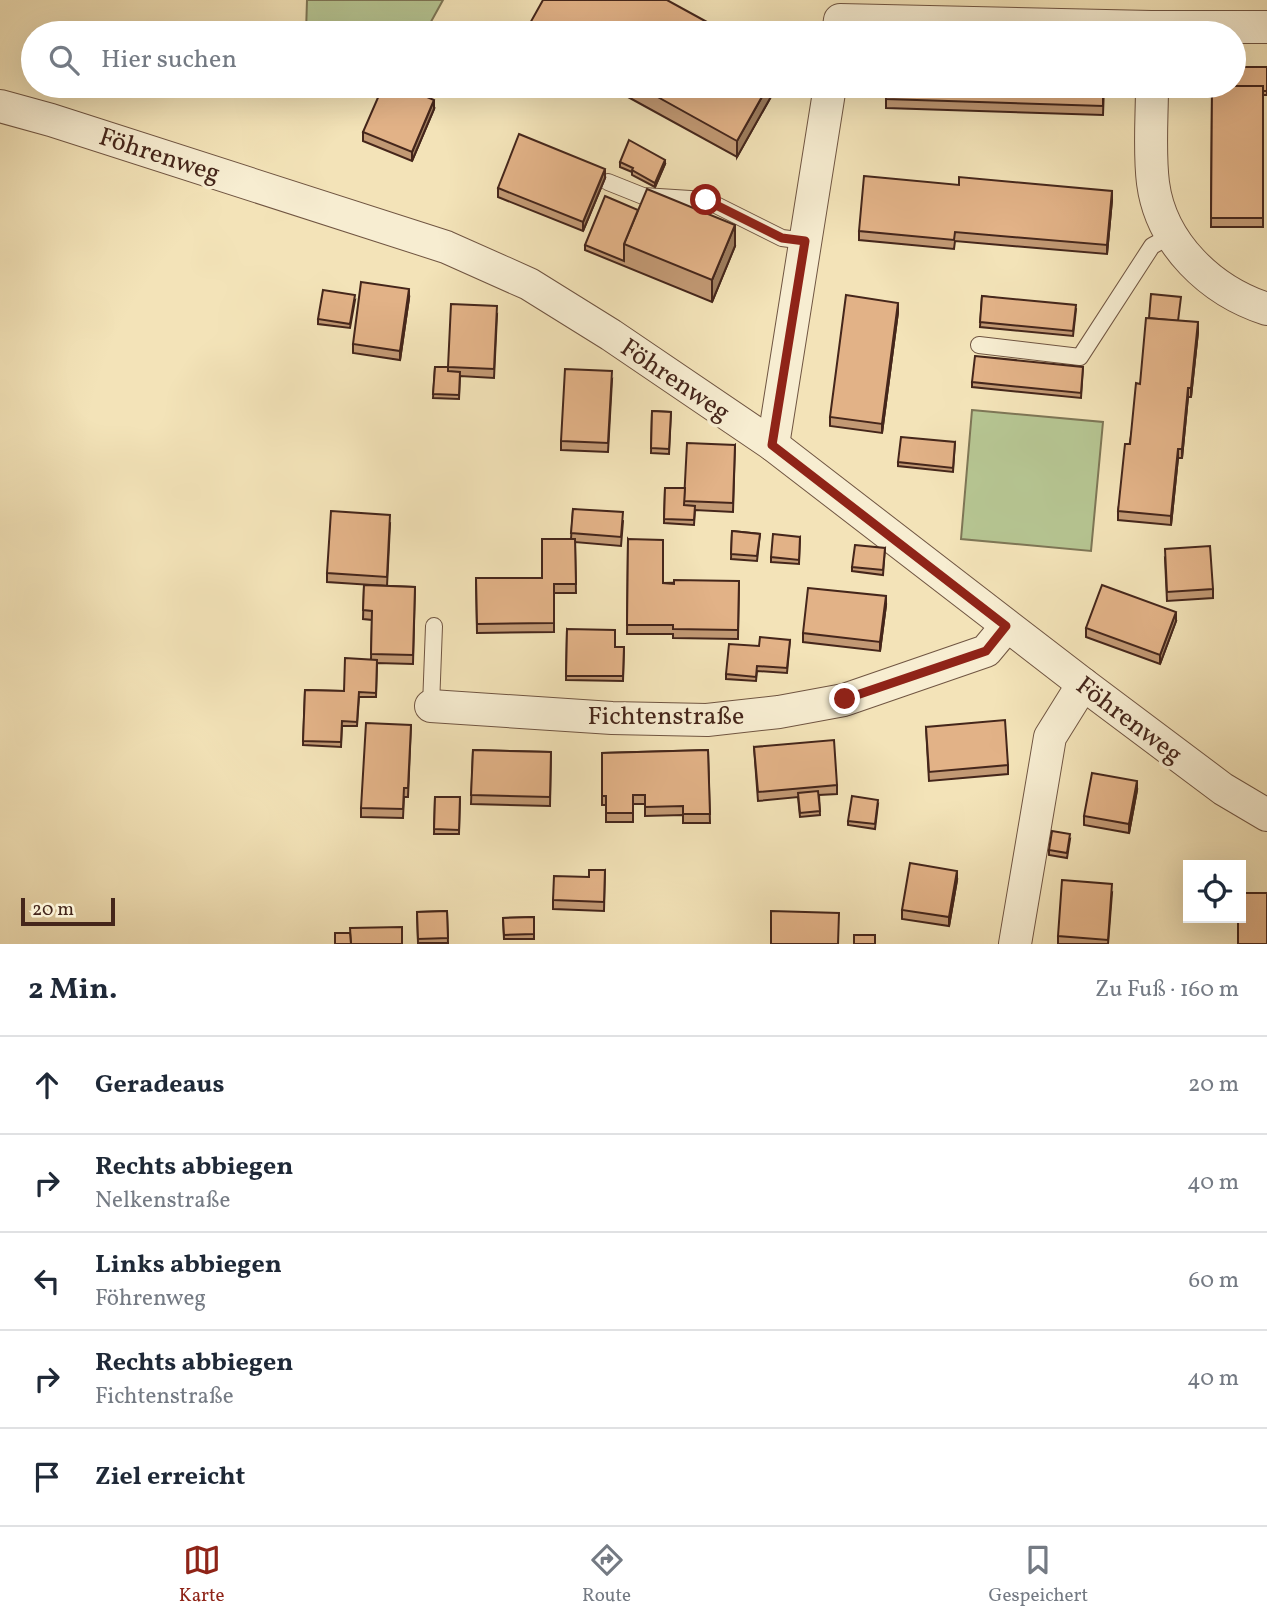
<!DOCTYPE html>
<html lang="de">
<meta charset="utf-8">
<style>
body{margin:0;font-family:Vollkorn,serif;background:#f2f2f3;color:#1f2937}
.controls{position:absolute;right:21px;bottom:21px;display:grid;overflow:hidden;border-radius:0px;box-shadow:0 7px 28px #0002}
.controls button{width:63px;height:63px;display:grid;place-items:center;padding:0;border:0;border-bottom:2px solid #e0e1e3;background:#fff;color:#1f2937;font:35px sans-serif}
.scale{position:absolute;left:21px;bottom:18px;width:94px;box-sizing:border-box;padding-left:7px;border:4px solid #45261b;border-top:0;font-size:19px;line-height:24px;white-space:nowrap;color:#45261b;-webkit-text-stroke:5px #f7edd1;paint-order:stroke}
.stop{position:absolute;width:21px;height:21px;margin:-16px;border:5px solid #8f2418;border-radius:50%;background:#fff}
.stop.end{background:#8f2418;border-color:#fff;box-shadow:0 2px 7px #0008}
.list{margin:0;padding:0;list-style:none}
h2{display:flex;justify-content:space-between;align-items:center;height:91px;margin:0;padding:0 28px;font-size:30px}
h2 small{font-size:23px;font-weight:400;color:#747a83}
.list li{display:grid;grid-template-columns:46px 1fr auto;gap:21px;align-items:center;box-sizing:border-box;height:98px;padding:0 28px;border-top:2px solid #e0e1e3}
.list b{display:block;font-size:26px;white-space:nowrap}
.list p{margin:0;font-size:23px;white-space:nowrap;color:#747a83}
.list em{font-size:23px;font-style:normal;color:#747a83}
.icon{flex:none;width:38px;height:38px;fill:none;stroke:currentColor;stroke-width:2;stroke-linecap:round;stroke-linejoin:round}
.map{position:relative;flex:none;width:1267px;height:944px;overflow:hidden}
.search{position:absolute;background:#fff;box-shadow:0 7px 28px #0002;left:21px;right:21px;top:21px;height:77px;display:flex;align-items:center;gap:18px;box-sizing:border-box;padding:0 24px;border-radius:38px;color:#747a83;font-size:26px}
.sheet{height:581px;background:#fff}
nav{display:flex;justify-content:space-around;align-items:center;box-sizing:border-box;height:98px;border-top:2px solid #e0e1e3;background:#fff;font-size:19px;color:#747a83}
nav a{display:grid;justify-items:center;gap:4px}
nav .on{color:#8f2418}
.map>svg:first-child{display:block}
</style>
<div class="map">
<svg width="1267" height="944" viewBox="0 0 1267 944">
<rect width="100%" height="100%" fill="#f3e3b8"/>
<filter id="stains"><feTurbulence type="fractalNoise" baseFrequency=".00286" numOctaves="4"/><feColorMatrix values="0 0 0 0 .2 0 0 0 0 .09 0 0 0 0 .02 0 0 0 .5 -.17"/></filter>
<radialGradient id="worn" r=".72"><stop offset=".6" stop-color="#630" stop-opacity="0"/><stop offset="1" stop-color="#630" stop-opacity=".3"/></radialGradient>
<g fill="#b6c592" stroke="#7e7656" stroke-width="2">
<polygon points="307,0 443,0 427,29 417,33 306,33"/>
<polygon points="972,410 1103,422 1091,551 961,539"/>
</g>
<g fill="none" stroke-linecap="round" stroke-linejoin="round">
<defs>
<g id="lane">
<polyline points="608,182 643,196 706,200 782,238 805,241"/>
<polyline points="979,345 1080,357 1152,246 1172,235"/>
<polyline points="431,706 434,626"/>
</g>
<g id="street">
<polyline points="838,33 840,20 1151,27 1267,27"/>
<path d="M1152 86C1152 118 1149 151 1153 183 1161 244 1211 291 1267 309"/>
<polyline points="0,106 51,120 446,247 529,284 611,335 773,445 1083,684 1223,789 1267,815"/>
<polyline points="773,445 830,86"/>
<polyline points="431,706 612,718 707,720 779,712 844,700 986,651 1006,627"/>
<polyline points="1015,944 1050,737 1083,684"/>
</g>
</defs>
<use href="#lane" stroke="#705542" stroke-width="18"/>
<use href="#street" stroke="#705542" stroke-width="34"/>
<use href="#lane" stroke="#f7edd1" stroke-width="16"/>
<use href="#street" stroke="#f7edd1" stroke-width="32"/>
</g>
<g fill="#c29974" stroke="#45261b" stroke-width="2">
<polygon points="529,25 727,33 529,33"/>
<polygon points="1267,67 1267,95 1263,95 1263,227 1211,227 1212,96 1203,96 1203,86"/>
<polygon points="608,86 777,86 737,157"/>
<polygon points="886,86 1104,86 1103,115 886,108"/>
<polygon points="434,109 412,161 363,141 363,132"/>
<polygon points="620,162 665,164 655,187 632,175 632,172 620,167"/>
<polygon points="605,178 583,231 498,197 498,188"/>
<polygon points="1112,200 1107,254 955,241 954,249 859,240 859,231"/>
<polygon points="638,210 735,246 712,302 585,250 585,245"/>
<polygon points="982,296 1076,309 1073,336 980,327"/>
<polygon points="409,298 400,360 353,353 353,344"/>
<polygon points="355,300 350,328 318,324 318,319"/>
<polygon points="898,312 882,433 830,426 830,417"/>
<polygon points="497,315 494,378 460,376 459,399 433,398 435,367 448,367"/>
<polygon points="1179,321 1198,332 1191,397 1188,397 1182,458 1178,458 1171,525 1118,520 1118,511 1140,384"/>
<polygon points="1083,367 1081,398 972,387 972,382"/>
<polygon points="612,380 608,452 561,450 561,441"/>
<polygon points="652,411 671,412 669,454 651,453"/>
<polygon points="955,442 953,472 898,466 898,462"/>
<polygon points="735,445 733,512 695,510 694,525 664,523 665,488 685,488"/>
<polygon points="573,509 623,521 621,546 575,542 576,593 554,593 554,632 477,633 476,578 542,578 571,539"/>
<polygon points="390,524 387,586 327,582 327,573"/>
<polygon points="732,531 760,534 757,561 731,559"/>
<polygon points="800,537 799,564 771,562 771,557"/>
<polygon points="628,539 663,583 739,581 738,639 673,638 673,634 627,634"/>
<polygon points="885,548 883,575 852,571 852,567"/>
<polygon points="1165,558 1213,589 1213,598 1167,601"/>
<polygon points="364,585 415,587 413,664 377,663 376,697 359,697 357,726 342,726 341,747 303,745 305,690 344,691 371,659 372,620 363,619"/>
<polygon points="886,605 880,651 803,642 803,633"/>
<polygon points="1176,621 1160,664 1086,637 1086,628"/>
<polygon points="567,629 615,647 624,647 623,681 566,680"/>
<polygon points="790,640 787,673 757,671 756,681 726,679 726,674 759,646"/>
<polygon points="411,725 408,797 404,797 403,818 361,817 361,808"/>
<polygon points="926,727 1008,765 1008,774 929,781"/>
<polygon points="754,747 837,785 837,794 819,795 820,815 800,817 798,797 758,801"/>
<polygon points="473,750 551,752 550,806 471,804"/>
<polygon points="708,750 710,823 683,823 683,815 645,816 645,804 633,804 633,822 606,822 606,805 602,805 602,753"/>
<polygon points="1137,790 1129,833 1084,825 1084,816"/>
<polygon points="435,797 460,797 459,834 434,834"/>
<polygon points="878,804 875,829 848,825 848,821"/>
<polygon points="1070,839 1067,858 1049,855 1049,850"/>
<polygon points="605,870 604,911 553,909 553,900 589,877"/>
<polygon points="957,880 949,926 902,919 902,910"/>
<polygon points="1112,893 1108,944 1058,944 1058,936"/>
<polygon points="447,911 448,943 418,943 417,912"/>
<polygon points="534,917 534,939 504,939 503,918"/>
</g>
<g fill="#9e7d5e" stroke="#45261b" stroke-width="2">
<polygon points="768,86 777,86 737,157 737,141"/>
<polygon points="434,100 434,109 412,161 412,152"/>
<polygon points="665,160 665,164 655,187 655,183"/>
<polygon points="605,169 605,178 583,231 583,222"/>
<polygon points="1112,191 1112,200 1107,254 1107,245"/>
<polygon points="735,225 735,246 712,302 712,280"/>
<polygon points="409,289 409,298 400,360 400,351"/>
<polygon points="898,303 898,312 882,433 882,424"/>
<polygon points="1198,322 1198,332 1191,397 1191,388"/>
<polygon points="1188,388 1188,397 1182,458 1182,449"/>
<polygon points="1178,449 1178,458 1171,525 1171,516"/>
<polygon points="886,596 886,605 880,651 880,642"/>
<polygon points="1176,612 1176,621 1160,664 1160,655"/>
<polygon points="1137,781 1137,790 1129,833 1129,824"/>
<polygon points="957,871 957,880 949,926 949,917"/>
</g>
<g fill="#e2b287" stroke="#45261b" stroke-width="2">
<polygon points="543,0 667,0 727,33 543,33 529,25"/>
<polygon points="1234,67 1267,67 1267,91 1263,91 1263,86 1212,86 1212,91 1203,91 1203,86 1234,86"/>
<polygon points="383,86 402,86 434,100 412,152 363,132"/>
<polygon points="638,86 768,86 737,141"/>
<polygon points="886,86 1103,86 1103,106 886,99"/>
<polygon points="1212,86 1263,86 1263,218 1211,218"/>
<polygon points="519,134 605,169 583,222 498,188"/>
<polygon points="629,140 665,160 655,183 632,170 633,168 620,162"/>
<polygon points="864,176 959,185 959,177 1112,191 1107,245 955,232 954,240 859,231"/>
<polygon points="647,189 735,225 712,280 624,244"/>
<polygon points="605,196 638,210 624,244 624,261 585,245"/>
<polygon points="361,282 409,289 400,351 353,344"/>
<polygon points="323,290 355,295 350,324 318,319"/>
<polygon points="1151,294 1181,297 1178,321 1149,318"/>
<polygon points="846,295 898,303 882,424 830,417"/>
<polygon points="982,296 1076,305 1073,331 980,322"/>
<polygon points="451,304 497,306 494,369 448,367"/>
<polygon points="1146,318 1198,322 1191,388 1188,388 1182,449 1178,449 1171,516 1118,511 1125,444 1130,444 1136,383 1140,384"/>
<polygon points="975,356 1083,367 1081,393 972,382"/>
<polygon points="435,367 448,367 448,371 460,372 459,395 433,394"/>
<polygon points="565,369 612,371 608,443 561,441"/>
<polygon points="652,411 671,412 669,449 651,448"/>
<polygon points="901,437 955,442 953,468 898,462"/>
<polygon points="687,443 735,445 733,503 684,501"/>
<polygon points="665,488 685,488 684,505 695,506 694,520 664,519"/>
<polygon points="573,509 623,512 621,537 571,533"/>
<polygon points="331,511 390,515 387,577 327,573"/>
<polygon points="732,531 760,534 757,556 731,554"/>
<polygon points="773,534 800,537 799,560 771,557"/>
<polygon points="542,539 575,539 576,584 554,584 554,623 477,624 476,578 542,578"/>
<polygon points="628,539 663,540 663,583 674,584 674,580 739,581 738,630 673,629 673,625 627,625"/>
<polygon points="855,545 885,548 883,570 852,567"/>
<polygon points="1210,546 1213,589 1167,592 1165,549"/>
<polygon points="364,585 415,587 413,655 371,654 372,611 363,610"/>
<polygon points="1102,585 1176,612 1160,655 1086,628"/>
<polygon points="808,588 886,596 880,642 803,633"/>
<polygon points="567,629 615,630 615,647 624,647 623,676 566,676"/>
<polygon points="760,637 790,640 787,668 757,666 756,677 726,674 729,644 759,646"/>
<polygon points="345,658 377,660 376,693 359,692 357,722 342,721 341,742 303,741 305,690 344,691"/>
<polygon points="1005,720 1008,765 929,772 926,727"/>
<polygon points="366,723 411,725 408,788 404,788 403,809 361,808"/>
<polygon points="834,740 837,785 758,792 754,747"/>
<polygon points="473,750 551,752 550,797 471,795"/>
<polygon points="708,750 710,814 683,814 683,806 645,807 645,795 633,795 633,813 606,813 606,796 602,796 602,753"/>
<polygon points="1092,773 1137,781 1129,824 1084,816"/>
<polygon points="818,791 820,811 800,813 798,793"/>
<polygon points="852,796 878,800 875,824 848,821"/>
<polygon points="435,797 460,797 459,830 434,829"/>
<polygon points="1052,831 1070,834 1067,853 1049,850"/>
<polygon points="910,863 957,871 949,917 902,910"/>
<polygon points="589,870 605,870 604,902 553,900 554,876 589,877"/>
<polygon points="1062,880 1112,884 1108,940 1058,936"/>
<polygon points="1241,893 1267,893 1267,944 1238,944 1238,918 1241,918"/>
<polygon points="447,911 448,938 418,939 417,912"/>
<polygon points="771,911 839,913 838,944 771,944"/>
<polygon points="534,917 534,934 504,935 503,918"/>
<polygon points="402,927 402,944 351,944 350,928"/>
<polygon points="335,933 350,933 351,944 335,944"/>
<rect x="854" y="935" width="21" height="9"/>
</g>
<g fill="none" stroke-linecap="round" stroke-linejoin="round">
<polyline stroke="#8f2418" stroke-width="9" points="706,200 782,238 805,241 772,445 1006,626 986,651 845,699"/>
</g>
<g text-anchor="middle" stroke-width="7" stroke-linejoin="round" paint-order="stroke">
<g font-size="26" fill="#45261b" stroke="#f7edd1">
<text transform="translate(160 154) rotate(18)" y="9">Föhrenweg</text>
<text transform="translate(676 379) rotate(34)" y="9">Föhrenweg</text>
<text x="666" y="724">Fichtenstraße</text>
<text transform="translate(1130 719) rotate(37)" y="9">Föhrenweg</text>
</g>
</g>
<rect width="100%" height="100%" filter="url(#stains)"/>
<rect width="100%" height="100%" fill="url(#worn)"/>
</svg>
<div class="controls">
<button><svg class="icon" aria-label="locate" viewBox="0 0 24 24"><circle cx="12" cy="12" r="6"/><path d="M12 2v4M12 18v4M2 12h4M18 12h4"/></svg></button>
</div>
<div class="scale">20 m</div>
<div class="stop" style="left:706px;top:200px"></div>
<div class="stop end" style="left:845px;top:699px"></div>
<div class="search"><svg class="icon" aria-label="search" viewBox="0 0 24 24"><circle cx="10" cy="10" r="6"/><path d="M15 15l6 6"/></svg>Hier suchen</div>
</div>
<section class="sheet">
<h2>2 Min.<small>Zu Fuß · 160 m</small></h2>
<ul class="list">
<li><svg class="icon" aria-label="ahead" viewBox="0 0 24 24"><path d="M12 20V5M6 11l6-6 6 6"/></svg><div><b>Geradeaus</b></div><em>20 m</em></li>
<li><svg class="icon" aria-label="right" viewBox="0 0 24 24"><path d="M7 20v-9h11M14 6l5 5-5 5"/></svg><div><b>Rechts abbiegen</b><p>Nelkenstraße</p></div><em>40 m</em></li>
<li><svg class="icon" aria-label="left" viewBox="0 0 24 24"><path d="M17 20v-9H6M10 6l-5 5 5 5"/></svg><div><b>Links abbiegen</b><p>Föhrenweg</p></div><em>60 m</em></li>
<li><svg class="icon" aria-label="right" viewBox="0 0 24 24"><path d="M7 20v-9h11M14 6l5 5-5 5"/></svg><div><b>Rechts abbiegen</b><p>Fichtenstraße</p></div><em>40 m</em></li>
<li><svg class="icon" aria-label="arrive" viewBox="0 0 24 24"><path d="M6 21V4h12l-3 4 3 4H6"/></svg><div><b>Ziel erreicht</b></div></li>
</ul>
</section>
<nav>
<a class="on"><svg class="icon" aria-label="map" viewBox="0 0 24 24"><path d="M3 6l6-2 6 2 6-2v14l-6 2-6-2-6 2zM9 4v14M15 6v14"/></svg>Karte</a>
<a><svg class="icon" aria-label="directions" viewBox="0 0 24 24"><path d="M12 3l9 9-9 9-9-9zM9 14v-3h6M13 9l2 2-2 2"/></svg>Route</a>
<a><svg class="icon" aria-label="saved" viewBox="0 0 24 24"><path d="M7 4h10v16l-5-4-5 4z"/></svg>Gespeichert</a>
</nav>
